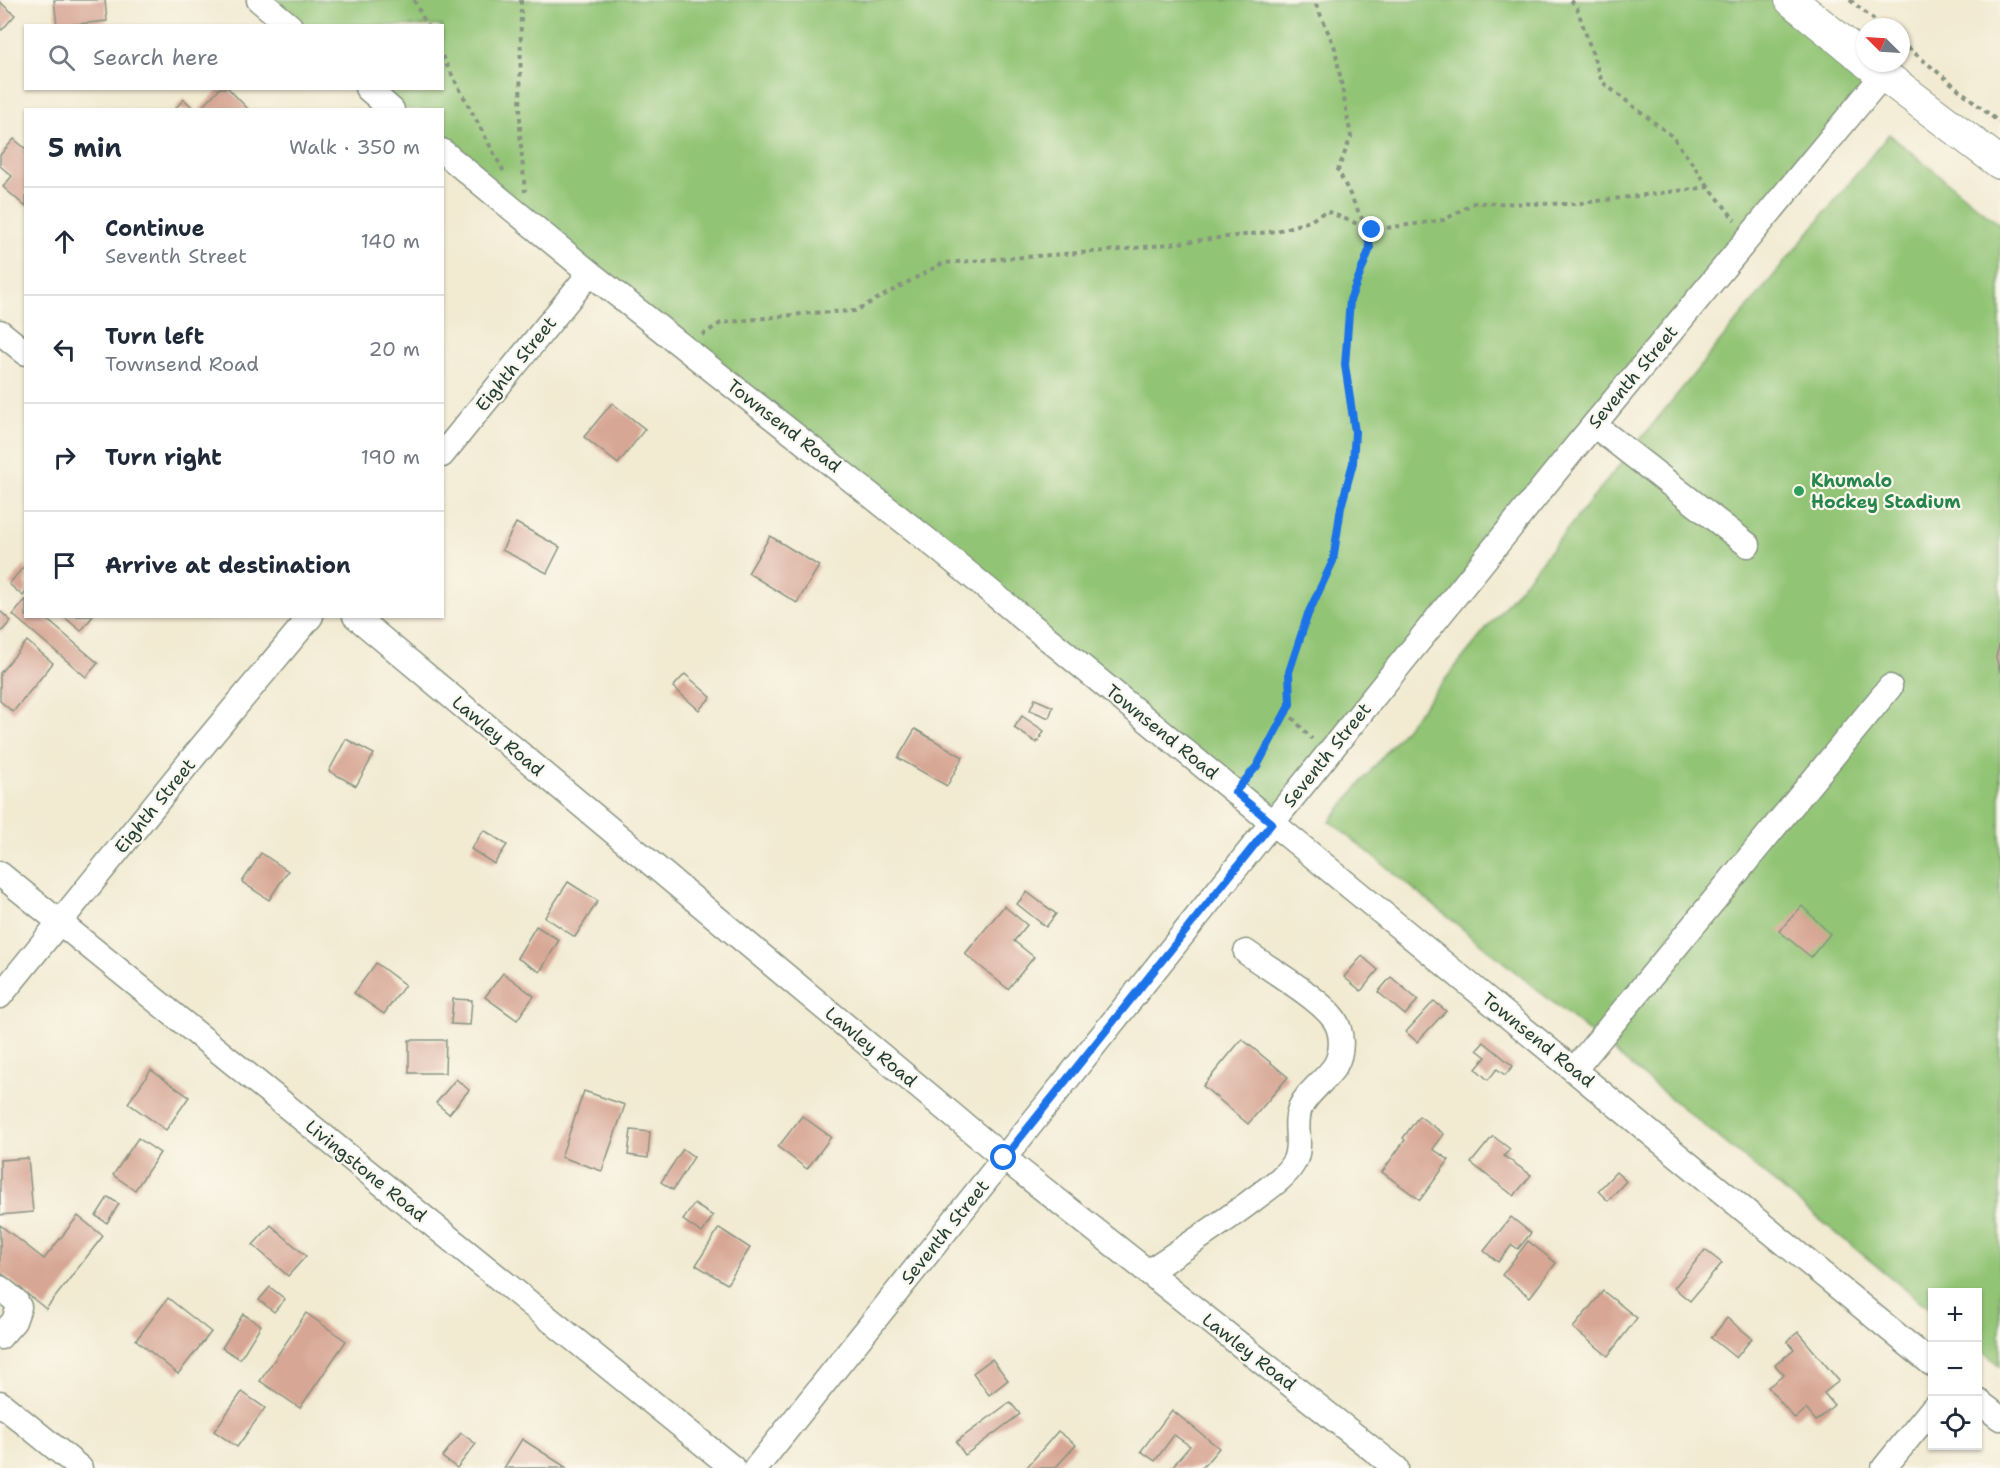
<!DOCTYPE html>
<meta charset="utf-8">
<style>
body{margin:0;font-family:"Shantell Sans",sans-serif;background:#f6f6f7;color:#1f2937}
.controls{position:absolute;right:18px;bottom:18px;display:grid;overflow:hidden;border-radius:0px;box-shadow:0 2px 4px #0004}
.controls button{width:54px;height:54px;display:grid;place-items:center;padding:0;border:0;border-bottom:2px solid #e0e1e3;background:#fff;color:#1f2937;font:30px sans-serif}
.compass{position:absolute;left:1856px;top:18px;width:54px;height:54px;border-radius:50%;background:#fff;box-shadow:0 2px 4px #0004;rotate:294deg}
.stop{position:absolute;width:18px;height:18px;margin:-14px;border:4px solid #1a73e8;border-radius:50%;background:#fff}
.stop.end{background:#1a73e8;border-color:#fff;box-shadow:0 2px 6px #0008}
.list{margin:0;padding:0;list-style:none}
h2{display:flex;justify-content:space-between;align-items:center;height:78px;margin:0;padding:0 24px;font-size:26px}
h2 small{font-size:20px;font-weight:400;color:#747a83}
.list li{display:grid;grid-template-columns:39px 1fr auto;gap:18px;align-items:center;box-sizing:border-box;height:108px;padding:0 24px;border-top:2px solid #e0e1e3}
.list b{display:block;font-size:22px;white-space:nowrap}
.list p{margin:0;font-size:20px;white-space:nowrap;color:#747a83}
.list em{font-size:20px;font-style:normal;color:#747a83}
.icon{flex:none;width:33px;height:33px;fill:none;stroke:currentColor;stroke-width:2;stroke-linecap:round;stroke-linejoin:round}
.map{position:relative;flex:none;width:2000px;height:1468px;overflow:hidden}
.search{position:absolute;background:#fff;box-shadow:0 2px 4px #0004;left:24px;top:24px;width:420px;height:66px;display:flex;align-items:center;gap:15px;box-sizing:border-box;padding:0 21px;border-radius:0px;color:#747a83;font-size:22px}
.panel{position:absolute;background:#fff;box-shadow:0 2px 4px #0004;left:24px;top:108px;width:420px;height:510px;border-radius:0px}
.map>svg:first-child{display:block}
</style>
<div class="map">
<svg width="2000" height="1468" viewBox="0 0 2000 1468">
<rect width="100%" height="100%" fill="#fbf7ec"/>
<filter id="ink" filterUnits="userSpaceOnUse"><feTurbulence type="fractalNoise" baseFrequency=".0167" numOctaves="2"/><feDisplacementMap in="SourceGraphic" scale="12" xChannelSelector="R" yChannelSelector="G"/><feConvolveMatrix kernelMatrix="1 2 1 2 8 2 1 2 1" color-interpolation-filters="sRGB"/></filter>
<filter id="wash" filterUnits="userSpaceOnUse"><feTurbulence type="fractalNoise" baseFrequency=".008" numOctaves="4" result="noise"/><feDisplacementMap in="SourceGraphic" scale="24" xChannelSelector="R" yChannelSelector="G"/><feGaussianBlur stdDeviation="1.35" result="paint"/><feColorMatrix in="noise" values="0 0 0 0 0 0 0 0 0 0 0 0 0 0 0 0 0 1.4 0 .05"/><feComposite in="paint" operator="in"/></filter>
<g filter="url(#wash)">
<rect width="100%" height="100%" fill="#f2ead1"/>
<g fill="#92c474" stroke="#588054" stroke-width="1.5">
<polygon points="267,0 1787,0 1883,75 1272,823 443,145 442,110 400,109 374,89 442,88 442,26 298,25"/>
<polygon points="1889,134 2000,225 2000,1366 1978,1347 1978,1292 1932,1292 1932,1311 1330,821"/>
</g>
<g id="blocks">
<g fill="#d7a694">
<polygon points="54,0 105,0 107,21 57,26"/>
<polygon points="0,2 15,15 2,30 0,28"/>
<polygon points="220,88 228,88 249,110 199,110"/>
<polygon points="184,99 195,110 174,110"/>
<polygon points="14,139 26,149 26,207 3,187 12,176 0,166 0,155"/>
<polygon points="612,403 645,429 618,464 584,437"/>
<polygon points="516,523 560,547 547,573 502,550"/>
<polygon points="770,536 819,566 797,603 748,573"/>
<polygon points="26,564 26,592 23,596 9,584"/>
<polygon points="26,599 26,616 43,616 98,663 86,677 13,615"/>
<polygon points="0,611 11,621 0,633"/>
<polygon points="63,616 93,616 81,631"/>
<polygon points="27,641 53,663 13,712 0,701 0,673"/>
<polygon points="1999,645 2000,645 2000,672 1996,657"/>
<polygon points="685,674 711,697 699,710 673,687"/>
<polygon points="1035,699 1053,707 1049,718 1030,710"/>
<polygon points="1022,716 1044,731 1037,743 1014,728"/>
<polygon points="915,729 963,757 947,786 898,758"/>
<polygon points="346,739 374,754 356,786 329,771"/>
<polygon points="484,830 507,845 494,864 471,849"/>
<polygon points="261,853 288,871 269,900 242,882"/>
<polygon points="568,882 598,901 575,937 545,917"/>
<polygon points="1027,892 1056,914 1046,927 1017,904"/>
<polygon points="1004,906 1027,925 1014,941 1034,957 1008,989 965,954"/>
<polygon points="1802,906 1830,934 1811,957 1779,931"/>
<polygon points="536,926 559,940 540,972 517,958"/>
<polygon points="1362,956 1378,970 1361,991 1344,977"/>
<polygon points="376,963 405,985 384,1014 354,993"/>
<polygon points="503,973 534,996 517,1020 485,997"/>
<polygon points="1391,977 1418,1000 1405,1015 1378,992"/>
<polygon points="453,999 472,1000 470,1025 451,1024"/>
<polygon points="1434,1001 1446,1011 1417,1042 1406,1032"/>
<polygon points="1242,1039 1288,1077 1248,1124 1203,1086"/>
<polygon points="409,1040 446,1040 445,1073 409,1073"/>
<polygon points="1484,1042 1513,1066 1505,1075 1497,1069 1488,1080 1476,1069 1486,1057 1477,1050"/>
<polygon points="151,1070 189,1097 166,1130 128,1103"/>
<polygon points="456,1079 469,1090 449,1114 436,1103"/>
<polygon points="584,1091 625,1105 602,1171 561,1157"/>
<polygon points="802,1116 831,1137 807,1169 778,1147"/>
<polygon points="1419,1116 1444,1134 1433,1149 1449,1160 1420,1200 1382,1172 1405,1140 1403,1138"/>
<polygon points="631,1130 650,1132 648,1158 628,1155"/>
<polygon points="1493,1136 1510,1149 1504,1156 1531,1175 1514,1196 1471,1163"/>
<polygon points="138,1138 160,1153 135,1190 113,1175"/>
<polygon points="683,1149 694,1157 673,1190 661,1182"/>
<polygon points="28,1158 33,1212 0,1215 0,1160"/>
<polygon points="1616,1172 1626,1181 1608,1201 1598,1191"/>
<polygon points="108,1197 119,1204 107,1223 96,1216"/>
<polygon points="694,1204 713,1216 702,1233 683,1220"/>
<polygon points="78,1216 103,1236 46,1309 0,1272 0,1225 44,1259"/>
<polygon points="1511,1217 1531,1233 1518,1249 1512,1245 1498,1262 1484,1251"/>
<polygon points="271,1225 306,1256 288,1276 253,1245"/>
<polygon points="719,1228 750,1248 727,1284 696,1265"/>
<polygon points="1528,1241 1556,1263 1530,1297 1502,1275"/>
<polygon points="1705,1250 1722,1263 1690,1301 1674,1288"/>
<polygon points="270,1287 285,1299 274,1312 259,1300"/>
<polygon points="1603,1291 1637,1318 1608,1356 1573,1328"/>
<polygon points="168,1298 211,1332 178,1374 136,1340"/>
<polygon points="306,1313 346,1341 300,1408 260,1381"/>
<polygon points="243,1314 261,1325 240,1359 222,1348"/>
<polygon points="1727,1318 1752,1338 1736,1358 1711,1338"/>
<polygon points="1798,1332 1839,1381 1824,1393 1834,1405 1816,1421 1806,1409 1795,1419 1768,1387 1784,1375 1775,1365 1794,1349 1787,1341"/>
<polygon points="992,1359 1008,1380 989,1395 973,1373"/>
<polygon points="242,1392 265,1408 237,1447 214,1431"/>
<polygon points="1010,1402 1020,1414 965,1455 956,1442"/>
<polygon points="1172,1410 1219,1448 1202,1468 1171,1468 1190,1446 1174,1435 1155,1461 1141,1451"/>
<polygon points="1058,1431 1076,1445 1055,1468 1026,1468"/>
<polygon points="461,1433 476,1444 457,1468 442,1457"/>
<polygon points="522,1439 567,1468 504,1468"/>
</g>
</g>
</g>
<g filter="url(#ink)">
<use href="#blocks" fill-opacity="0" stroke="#889482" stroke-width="1.5"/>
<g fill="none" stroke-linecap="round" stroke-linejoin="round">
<defs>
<g id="minor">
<polyline points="259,0 290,26"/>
<polyline points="367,88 392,110"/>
<polyline points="442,151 590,273 935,546 1932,1364"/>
<polyline points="0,332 26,353"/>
<polyline points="1594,425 1748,545"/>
<polyline points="442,455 590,273"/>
<polyline points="355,616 1004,1158 1396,1468"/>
<polyline points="0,874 733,1468"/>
<polyline points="0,996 195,755 311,616"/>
<polyline points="1574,1070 1890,687"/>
<path d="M1148 1272C1184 1248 1220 1225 1254 1199 1268 1188 1285 1178 1294 1162 1303 1145 1293 1126 1300 1108 1307 1092 1325 1081 1335 1066 1343 1052 1343 1032 1334 1019 1318 997 1269 969 1246 952"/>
<polyline points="0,1288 16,1301 19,1307 14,1321 0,1337"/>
<polyline points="1978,1401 2000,1418"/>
<polyline points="0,1403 80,1468"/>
<polyline points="756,1468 1272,823 1573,450 1883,75"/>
<polyline points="1884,1468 1932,1409"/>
</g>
<g id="major">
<polyline points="1791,0 1865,60"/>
<polyline points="1868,63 2000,163"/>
</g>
</defs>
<use href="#minor" stroke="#889482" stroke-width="27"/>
<use href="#major" stroke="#889482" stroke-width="34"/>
<g stroke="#889482" stroke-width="4" stroke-dasharray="4.5 4.5" stroke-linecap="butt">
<polyline points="414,0 427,26"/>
<polyline points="521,0 520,134 525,192"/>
<polyline points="1571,0 1577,8 1602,82 1673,137 1709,187"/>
<polyline points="1850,0 1883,27"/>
<polyline points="1901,42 2000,123"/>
<polyline points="442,56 505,174"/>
<polyline points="702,335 721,323 811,313 855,311 943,263 1119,250 1277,231 1310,221 1326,211 1372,230 1444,220 1474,203 1573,204 1709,187 1735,220"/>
<polyline points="1286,711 1312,739"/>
<polyline points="1248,777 1257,766 1290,704 1289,672 1308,614 1333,561 1341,507 1353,463 1355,432 1345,365 1350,300 1370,248 1366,227 1338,170 1351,137 1335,48 1314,0"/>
</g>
<use href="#minor" stroke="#fff" stroke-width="24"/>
<use href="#major" stroke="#fff" stroke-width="32"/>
</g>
</g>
<g fill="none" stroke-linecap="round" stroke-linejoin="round" filter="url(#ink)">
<polyline stroke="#1a73e8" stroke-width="8" points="1004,1158 1272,823 1235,792 1257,766 1290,704 1289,672 1308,614 1333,561 1341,507 1353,463 1355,432 1345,365 1350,300 1370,248 1366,227 1372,230"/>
</g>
<circle fill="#2e9e5b" stroke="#fbf7ec" stroke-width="2" cx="1799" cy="491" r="6"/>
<g text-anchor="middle" stroke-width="4.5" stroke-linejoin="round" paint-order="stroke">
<g font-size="18" fill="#1f3d34" stroke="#fbf7ec">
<text transform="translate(516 364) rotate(-51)" y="6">Eighth Street</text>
<text transform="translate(1633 377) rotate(-50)" y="6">Seventh Street</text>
<text transform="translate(784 426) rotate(38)" y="6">Townsend Road</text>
<text transform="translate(1162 732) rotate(39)" y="6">Townsend Road</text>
<text transform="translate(498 736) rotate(40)" y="6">Lawley Road</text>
<text transform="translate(1327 755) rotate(-51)" y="6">Seventh Street</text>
<text transform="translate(155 806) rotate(-51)" y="6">Eighth Street</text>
<text transform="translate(1538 1040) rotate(39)" y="6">Townsend Road</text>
<text transform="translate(871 1047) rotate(40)" y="6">Lawley Road</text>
<text transform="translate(366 1171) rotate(39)" y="6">Livingstone Road</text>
<text transform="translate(945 1232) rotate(-51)" y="6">Seventh Street</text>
<text transform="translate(1249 1352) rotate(38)" y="6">Lawley Road</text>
</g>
<g font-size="18" font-weight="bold" fill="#27864d" stroke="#fbf7ec" text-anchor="start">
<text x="1811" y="487">Khumalo<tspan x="1811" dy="21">Hockey Stadium</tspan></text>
</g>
</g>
</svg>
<div class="controls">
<button>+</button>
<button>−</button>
<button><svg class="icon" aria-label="locate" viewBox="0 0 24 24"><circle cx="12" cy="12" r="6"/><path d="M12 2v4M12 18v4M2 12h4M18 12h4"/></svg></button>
</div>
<svg class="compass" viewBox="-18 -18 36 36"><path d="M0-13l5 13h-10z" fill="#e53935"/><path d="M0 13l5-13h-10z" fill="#747a83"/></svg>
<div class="stop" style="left:1004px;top:1158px"></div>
<div class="stop end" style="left:1372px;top:230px"></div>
<div class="search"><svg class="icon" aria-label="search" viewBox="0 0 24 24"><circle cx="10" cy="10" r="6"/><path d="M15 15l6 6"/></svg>Search here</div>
<section class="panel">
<h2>5 min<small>Walk · 350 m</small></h2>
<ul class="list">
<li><svg class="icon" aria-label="ahead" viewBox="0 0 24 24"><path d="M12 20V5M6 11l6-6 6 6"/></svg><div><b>Continue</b><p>Seventh Street</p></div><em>140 m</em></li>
<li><svg class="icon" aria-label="left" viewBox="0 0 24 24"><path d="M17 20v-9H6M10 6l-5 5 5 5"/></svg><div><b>Turn left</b><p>Townsend Road</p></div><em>20 m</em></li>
<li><svg class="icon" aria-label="right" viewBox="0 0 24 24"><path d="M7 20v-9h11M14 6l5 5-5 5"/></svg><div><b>Turn right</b></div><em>190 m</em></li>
<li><svg class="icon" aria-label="arrive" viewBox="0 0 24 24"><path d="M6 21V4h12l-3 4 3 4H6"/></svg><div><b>Arrive at destination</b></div></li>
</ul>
</section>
</div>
